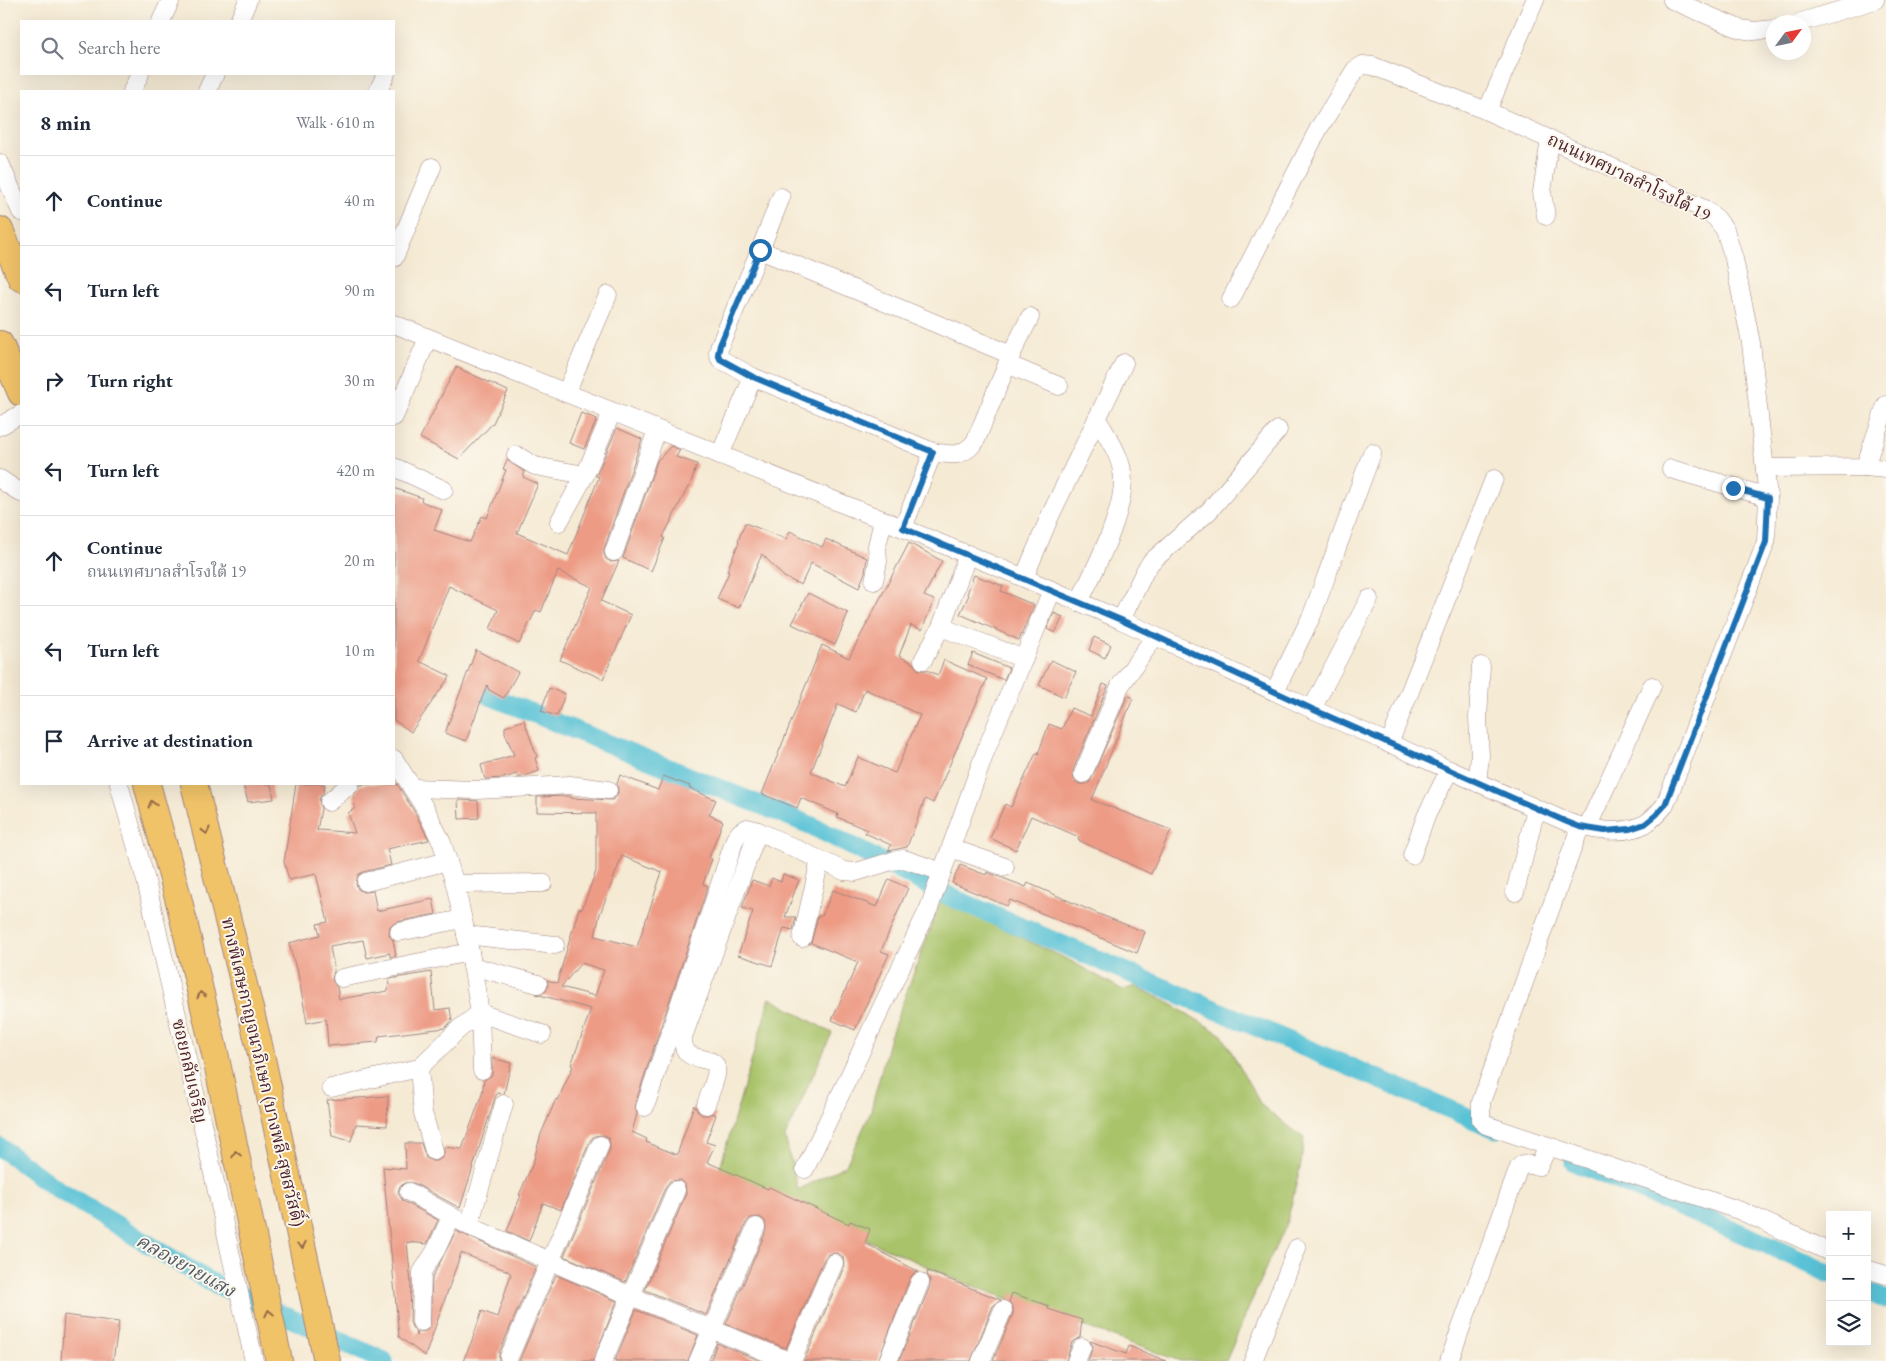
<!DOCTYPE html>
<meta charset="utf-8">
<style>
body{margin:0;font-family:"EB Garamond","Noto Serif Thai",serif;background:#f6f6f7;color:#1f2937}
.controls{position:absolute;right:15px;bottom:15px;display:grid;overflow:hidden;border-radius:0px;box-shadow:0 5px 20px #0002}
.controls button{width:45px;height:45px;display:grid;place-items:center;padding:0;border:0;border-bottom:1px solid #e0e1e3;background:#fff;color:#1f2937;font:25px sans-serif}
.compass{position:absolute;left:1766px;top:15px;width:45px;height:45px;border-radius:50%;background:#fff;box-shadow:0 5px 20px #0002;rotate:57deg}
.stop{position:absolute;width:15px;height:15px;margin:-11px;border:4px solid #1f6fb2;border-radius:50%;background:#fff}
.stop.end{background:#1f6fb2;border-color:#fff;box-shadow:0 1px 5px #0008}
.list{margin:0;padding:0;list-style:none}
h2{display:flex;justify-content:space-between;align-items:center;height:65px;margin:0;padding:0 20px;font-size:21px}
h2 small{font-size:16px;font-weight:400;color:#747a83}
.list li{display:grid;grid-template-columns:32px 1fr auto;gap:15px;align-items:center;box-sizing:border-box;height:90px;padding:0 20px;border-top:1px solid #e0e1e3}
.list b{display:block;font-size:19px;white-space:nowrap}
.list p{margin:0;font-size:16px;white-space:nowrap;color:#747a83}
.list em{font-size:16px;font-style:normal;color:#747a83}
.icon{flex:none;width:28px;height:28px;fill:none;stroke:currentColor;stroke-width:2;stroke-linecap:round;stroke-linejoin:round}
.map{position:relative;flex:none;width:1886px;height:1361px;overflow:hidden}
.search{position:absolute;background:#fff;box-shadow:0 5px 20px #0002;left:20px;top:20px;width:375px;height:55px;display:flex;align-items:center;gap:12px;box-sizing:border-box;padding:0 18px;border-radius:0px;color:#747a83;font-size:19px}
.panel{position:absolute;background:#fff;box-shadow:0 5px 20px #0002;left:20px;top:90px;width:375px;height:695px;border-radius:0px}
.map>svg:first-child{display:block}
</style>
<div class="map">
<svg width="1886" height="1361" viewBox="0 0 1886 1361">
<rect width="100%" height="100%" fill="#fbf7ec"/>
<filter id="ink" filterUnits="userSpaceOnUse"><feTurbulence type="fractalNoise" baseFrequency=".02" numOctaves="2"/><feDisplacementMap in="SourceGraphic" scale="10" xChannelSelector="R" yChannelSelector="G"/><feConvolveMatrix kernelMatrix="1 2 1 2 8 2 1 2 1" color-interpolation-filters="sRGB"/></filter>
<filter id="wash" filterUnits="userSpaceOnUse"><feTurbulence type="fractalNoise" baseFrequency=".0096" numOctaves="4" result="noise"/><feDisplacementMap in="SourceGraphic" scale="20" xChannelSelector="R" yChannelSelector="G"/><feGaussianBlur stdDeviation="1.12" result="paint"/><feColorMatrix in="noise" values="0 0 0 0 0 0 0 0 0 0 0 0 0 0 0 0 0 1.4 0 .05"/><feComposite in="paint" operator="in"/></filter>
<g filter="url(#wash)">
<rect width="100%" height="100%" fill="#f5ead4"/>
<polygon fill="#a8c369" stroke="#79714a" points="941,900 1069,960 1123,990 1135,986 1171,1004 1222,1035 1261,1105 1304,1138 1301,1164 1286,1226 1270,1258 1226,1361 1180,1361 962,1282 718,1174 770,998 832,1033 785,1137 798,1190 846,1165 870,1114 890,1037"/>
<g fill="none" stroke-linecap="round" stroke-linejoin="round">
<g stroke="#5ac2d6" stroke-width="19">
<polyline points="485,694 810,825 953,898 1496,1129"/>
<polyline points="0,1147 51,1185 209,1281 384,1361"/>
<polyline points="1574,1162 1759,1241 1830,1274"/>
<polyline points="1867,1291 1886,1300"/>
</g>
</g>
<g id="blocks">
<g fill="#ed9b85" fill-rule="evenodd">
<polygon points="456,367 508,391 493,423 459,459 420,438"/>
<polygon points="581,413 597,419 584,449 569,443"/>
<polygon points="617,428 642,439 604,549 604,554 606,559 611,562 619,561 601,601 631,615 603,679 560,660 592,587 558,571 541,612 536,610 519,644 490,629 498,610 449,586 419,661 450,676 411,732 394,720 394,488 422,498 421,501 442,510 434,530 470,542 482,516 487,518 506,470 503,469 507,460 525,472 523,477 538,484 517,533 568,555 599,477 596,476"/>
<polygon points="671,446 680,450 676,457 697,464 689,488 688,487 663,537 665,538 651,571 623,558 657,461"/>
<polygon points="745,523 786,539 790,531 822,547 826,539 867,558 865,572 859,588 811,563 801,585 784,577 762,554 739,608 717,599 729,572 727,571 739,542 738,541"/>
<path d="M909 543 942 561 924 596 934 600 922 630 911 625 899 656 913 663 918 670H927L938 675 944 660 987 679 933 803 925 799 907 847 888 851 891 845 865 833 867 830 837 817 838 814 801 798 797 808 762 794 822 645 849 658ZM865 689 920 715 895 773 858 757 845 787 811 772 838 704 856 712Z"/>
<polygon points="974,575 1003,586 1001,591 1034,605 1019,640 960,614 969,595 967,594"/>
<polygon points="808,593 848,613 835,645 792,624"/>
<polygon points="1054,613 1063,617 1055,633 1047,629"/>
<polygon points="1094,637 1111,645 1105,658 1089,650"/>
<polygon points="476,650 518,672 504,698 489,690 487,685 466,741 445,733"/>
<polygon points="973,653 1009,668 1004,680 968,665"/>
<polygon points="1051,660 1076,672 1064,697 1039,685"/>
<polygon points="1103,684 1108,686 1073,770 1073,776 1075,781 1079,784 1085,784 1090,782 1128,695 1133,698 1092,800 1171,830 1151,874 1078,840 1079,837 1031,816 1016,850 990,838 1005,804 1011,807 1036,753 1038,754 1049,724 1062,729 1071,708 1091,716"/>
<polygon points="549,688 565,694 557,716 541,711"/>
<polygon points="524,720 537,757 535,758 539,771 522,777 518,777 517,774 503,778 485,779 481,765 514,755 505,733 505,727"/>
<path d="M620 775 658 790 663 776 690 786 689 788 716 800 709 815 723 821 709 858 712 859 703 884 708 886 635 1104 637 1114 632 1132 647 1139 646 1142 677 1155 694 1105 698 1112 702 1115H708L712 1113 716 1115 706 1142 715 1145 707 1162 768 1189 769 1187 849 1224 850 1221 870 1229 865 1243 919 1272 914 1273 910 1278 878 1361H804L844 1267 843 1257 838 1253 828 1254 824 1259 786 1348 726 1324 766 1231 765 1221 760 1217 750 1218 746 1223 706 1315 645 1290 686 1194 685 1184 680 1180 670 1181 666 1186 625 1282 564 1256 610 1149 609 1139 604 1135 594 1136 590 1141 561 1210 543 1203 529 1241 507 1231 521 1195H519L533 1163 541 1134 556 1099 558 1100 573 1066 571 1065 591 1009 536 994H541L546 991 548 986 547 980 557 983 579 908 582 909 596 871V813L537 812V797L570 796 571 798 612 800 616 797 618 792 617 784ZM622 856 662 872 637 947 595 936 600 914ZM581 963 604 970 595 996 561 987Z"/>
<polygon points="243,784 271,784 274,799 248,802"/>
<polygon points="296,784 325,784 323,793 319,799 321,809 317,831 319,830 355,833 348,813 355,808 354,795 360,785 367,784 397,784 414,811 429,840 387,849 391,865 363,872 358,875 356,884 358,889 363,892 373,891 377,911 433,899 436,914 397,922 390,926 389,935 393,940 396,956 390,957 390,953 367,958 363,940 330,946 334,971 332,980 337,987 339,999 388,991 389,979 431,972 435,1010 450,1008 452,1021 445,1028 379,1036 378,1042 328,1046 326,1019 307,1023 297,968 296,969 289,943 320,935 317,924 328,922 316,874 289,880 284,862"/>
<polygon points="458,800 478,801 479,818 459,819"/>
<polygon points="960,865 986,875 987,872 1026,887 1028,883 1101,915 1145,932 1137,953 1010,900 1007,906 952,883"/>
<polygon points="783,874 799,880 785,917 796,917 793,930 784,928 772,966 738,955 753,911 742,908 752,880 769,886 772,878 781,882"/>
<polygon points="889,879 908,888 881,951 889,954 855,1030 832,1020 858,962 811,943 818,916 822,916 833,890 877,907"/>
<polygon points="492,1058 511,1063 504,1094 497,1093 494,1101 460,1208 414,1183 404,1183 400,1187 398,1193 403,1201 438,1220 427,1244 407,1242 411,1283 410,1322 412,1327 415,1331 416,1336 417,1332 426,1331 430,1327 432,1278 456,1231 536,1267 499,1353 499,1361 463,1361 471,1343 482,1311 497,1317 511,1274 508,1271 461,1253 425,1356 399,1337 383,1167 406,1169 405,1143 421,1143 426,1158 432,1161 437,1161 442,1158 444,1153 444,1147 462,1149 482,1094 484,1080 492,1075"/>
<polygon points="388,1096 387,1126 356,1124 351,1141 332,1136 327,1100"/>
<polygon points="928,1271 1001,1300 993,1306 971,1361 899,1361 930,1286 930,1280 927,1274"/>
<polygon points="556,1275 617,1301 593,1361 519,1361"/>
<polygon points="1012,1293 1049,1306 1048,1309 1082,1320 1080,1337 1072,1342 1066,1361 993,1361 1013,1314 1013,1308 1009,1302"/>
<polygon points="636,1310 698,1335 688,1361 615,1361"/>
<polygon points="64,1315 119,1322 113,1361 61,1361"/>
<polygon points="1090,1341 1126,1354 1129,1346 1166,1361 1088,1361 1093,1346"/>
<polygon points="717,1343 761,1361 710,1361"/>
</g>
</g>
</g>
<g filter="url(#ink)">
<use href="#blocks" fill-opacity="0" stroke="#a08480" stroke-width="1"/>
<g fill="none" stroke-linecap="round" stroke-linejoin="round">
<defs>
<g id="minor">
<polyline points="1672,0 1740,29 1754,31 1774,29"/>
<polyline points="161,21 170,2"/>
<polyline points="239,21 248,0"/>
<polyline points="1801,22 1875,0"/>
<polyline points="132,91 140,74"/>
<polyline points="207,91 215,74"/>
<polyline points="378,91 386,74"/>
<polyline points="0,163 21,212"/>
<polyline points="1546,216 1542,192 1550,139"/>
<path d="M760 250 1011 355 975 442C961 458 952 455 933 452L753 377 720 359 718 353 720 345Z"/>
<polyline points="760,250 781,197"/>
<polyline points="394,258 432,167"/>
<polyline points="1231,299 1319,128 1355,70 1363,65 1373,66 1487,111"/>
<path d="M394 324 903 528 1024 578 1121 620 1312 709 1567 822C1590 830 1622 836 1645 824 1653 819 1659 812 1665 805L1766 542 1768 497 1751 343 1734 259 1725 230 1716 218 1704 209 1487 111 1535 0"/>
<polyline points="1011,355 1030,317"/>
<polyline points="1007,364 1059,386"/>
<polyline points="566,393 608,295"/>
<polyline points="394,417 428,338"/>
<polyline points="0,426 21,414"/>
<polyline points="516,455 535,466 585,475"/>
<polyline points="720,455 753,377"/>
<polyline points="394,467 444,490"/>
<polyline points="1865,467 1886,469"/>
<polyline points="1765,468 1865,467 1886,405"/>
<polyline points="1671,469 1768,497"/>
<polyline points="0,479 21,493"/>
<polyline points="559,522 585,475 612,412"/>
<polyline points="903,528 933,452"/>
<polyline points="614,552 657,430"/>
<polyline points="1024,578 1050,516 1124,363"/>
<polyline points="874,581 878,562 877,546 883,520"/>
<path d="M1079 602C1094 571 1129 505 1122 471 1119 452 1106 435 1097 419"/>
<polyline points="1121,620 1145,571 1151,562 1209,511 1278,430"/>
<polyline points="941,627 1024,659"/>
<polyline points="923,660 941,627 968,554"/>
<polyline points="1275,691 1312,615 1372,453"/>
<polyline points="1312,709 1369,599"/>
<polyline points="1389,744 1494,479"/>
<polyline points="394,759 426,810 442,843 455,884 470,952 480,1013 482,1070"/>
<polyline points="1083,774 1120,686 1155,636"/>
<polyline points="1477,783 1480,756 1478,718 1481,666"/>
<polyline points="119,784 146,881 204,1132 254,1361"/>
<polyline points="412,788 477,790 570,785 608,790"/>
<polyline points="329,802 350,784"/>
<polyline points="1580,827 1481,1102 1481,1120 1486,1125 1741,1211 1830,1252"/>
<polyline points="1587,828 1652,686"/>
<polyline points="951,848 1005,867"/>
<polyline points="1412,855 1427,814 1449,771"/>
<polyline points="366,882 448,861"/>
<polyline points="455,884 543,883"/>
<polyline points="1515,892 1536,809"/>
<polyline points="399,932 462,919"/>
<polyline points="466,935 555,945"/>
<polyline points="802,938 820,860"/>
<polyline points="472,966 538,984"/>
<polyline points="342,978 470,952"/>
<polyline points="331,1088 419,1068"/>
<path d="M706 1105C709 1095 714 1085 716 1075 721 1048 681 1071 683 1037L758 831"/>
<polyline points="645,1107 735,839 740,832 747,828 758,831 844,871 856,872 892,861 904,859 942,872"/>
<polyline points="434,1151 423,1113 419,1068 459,1029 480,1013 542,1034"/>
<polyline points="805,1169 929,908 986,750 1052,590"/>
<polyline points="409,1192 469,1226 631,1296 789,1361"/>
<polyline points="469,1226 504,1104"/>
<polyline points="1867,1269 1886,1275"/>
<polyline points="421,1322 422,1272 436,1250 451,1217"/>
<polyline points="509,1357 600,1145"/>
<polyline points="603,1361 676,1190"/>
<polyline points="698,1361 756,1227"/>
<polyline points="792,1361 834,1263"/>
<polyline points="888,1361 920,1282"/>
<polyline points="981,1361 1003,1310"/>
<polyline points="1076,1361 1082,1347"/>
<polyline points="1253,1361 1297,1248"/>
<polyline points="1449,1361 1519,1167 1523,1164 1539,1166 1548,1146"/>
</g>
<g id="highway">
<polyline points="0,230 21,278"/>
<polyline points="0,344 21,393"/>
<polyline points="147,784 179,901 216,1058 279,1361"/>
<polyline points="194,784 259,1045 327,1361"/>
</g>
</defs>
<use href="#minor" stroke="#a08480" stroke-width="19"/>
<use href="#highway" stroke="#a08480" stroke-width="28"/>
<use href="#minor" stroke="#fff" stroke-width="18"/>
<use href="#highway" stroke="#f1c369" stroke-width="26"/>
</g>
<defs><path id="oneway-chevron" d="M-2-3.5L2.5 0L-2 3.5" fill="none" stroke-width="1.6" stroke-linecap="round" stroke-linejoin="round" transform="scale(1.25)"/></defs>
<g stroke="#956947">
<use href="#oneway-chevron" transform="translate(152 804) rotate(-106)"/>
<use href="#oneway-chevron" transform="translate(206 831) rotate(76)"/>
<use href="#oneway-chevron" transform="translate(201 995) rotate(-103)"/>
<use href="#oneway-chevron" transform="translate(236 1154) rotate(-102)"/>
<use href="#oneway-chevron" transform="translate(302 1245) rotate(78)"/>
<use href="#oneway-chevron" transform="translate(269 1313) rotate(-102)"/>
</g>
</g>
<g fill="none" stroke-linecap="round" stroke-linejoin="round" filter="url(#ink)">
<polyline stroke="#1f6fb2" stroke-width="6" points="760,250 720,345 718,354 720,359 753,377 933,452 903,528 1121,620 1312,709 1567,822 1580,827 1605,831 1630,829 1645,824 1656,815 1665,805 1766,542 1768,498 1733,488"/>
</g>
<g text-anchor="middle" stroke-width="4" stroke-linejoin="round" paint-order="stroke">
<g font-size="18" fill="#4a1f2b" stroke="#fbf7ec">
<text transform="translate(1629 177) rotate(26)" y="6">ถนนเทศบาลสำโรงใต้ 19</text>
<text transform="translate(190 1071) rotate(77)" y="6">ซอยกลับเจริญ</text>
<text transform="translate(263 1072) rotate(77)" y="6">ทางพิเศษกาญจนาภิเษก (บางพลี-สุขสวัสดิ์)</text>
</g>
<g font-size="19" font-style="italic" fill="#505867" stroke="#fbf7ec">
<text transform="translate(186 1265) rotate(29)" y="7">คลองยายแสง</text>
</g>
</g>
</svg>
<div class="controls">
<button>+</button>
<button>−</button>
<button><svg class="icon" aria-label="layers" viewBox="0 0 24 24"><path d="M12 4l9 5-9 5-9-5zM3 14l9 5 9-5"/></svg></button>
</div>
<svg class="compass" viewBox="-18 -18 36 36"><path d="M0-13l5 13h-10z" fill="#e53935"/><path d="M0 13l5-13h-10z" fill="#747a83"/></svg>
<div class="stop" style="left:760px;top:250px"></div>
<div class="stop end" style="left:1733px;top:488px"></div>
<div class="search"><svg class="icon" aria-label="search" viewBox="0 0 24 24"><circle cx="10" cy="10" r="6"/><path d="M15 15l6 6"/></svg>Search here</div>
<section class="panel">
<h2>8 min<small>Walk · 610 m</small></h2>
<ul class="list">
<li><svg class="icon" aria-label="ahead" viewBox="0 0 24 24"><path d="M12 20V5M6 11l6-6 6 6"/></svg><div><b>Continue</b></div><em>40 m</em></li>
<li><svg class="icon" aria-label="left" viewBox="0 0 24 24"><path d="M17 20v-9H6M10 6l-5 5 5 5"/></svg><div><b>Turn left</b></div><em>90 m</em></li>
<li><svg class="icon" aria-label="right" viewBox="0 0 24 24"><path d="M7 20v-9h11M14 6l5 5-5 5"/></svg><div><b>Turn right</b></div><em>30 m</em></li>
<li><svg class="icon" aria-label="left" viewBox="0 0 24 24"><path d="M17 20v-9H6M10 6l-5 5 5 5"/></svg><div><b>Turn left</b></div><em>420 m</em></li>
<li><svg class="icon" aria-label="ahead" viewBox="0 0 24 24"><path d="M12 20V5M6 11l6-6 6 6"/></svg><div><b>Continue</b><p>ถนนเทศบาลสำโรงใต้ 19</p></div><em>20 m</em></li>
<li><svg class="icon" aria-label="left" viewBox="0 0 24 24"><path d="M17 20v-9H6M10 6l-5 5 5 5"/></svg><div><b>Turn left</b></div><em>10 m</em></li>
<li><svg class="icon" aria-label="arrive" viewBox="0 0 24 24"><path d="M6 21V4h12l-3 4 3 4H6"/></svg><div><b>Arrive at destination</b></div></li>
</ul>
</section>
</div>
